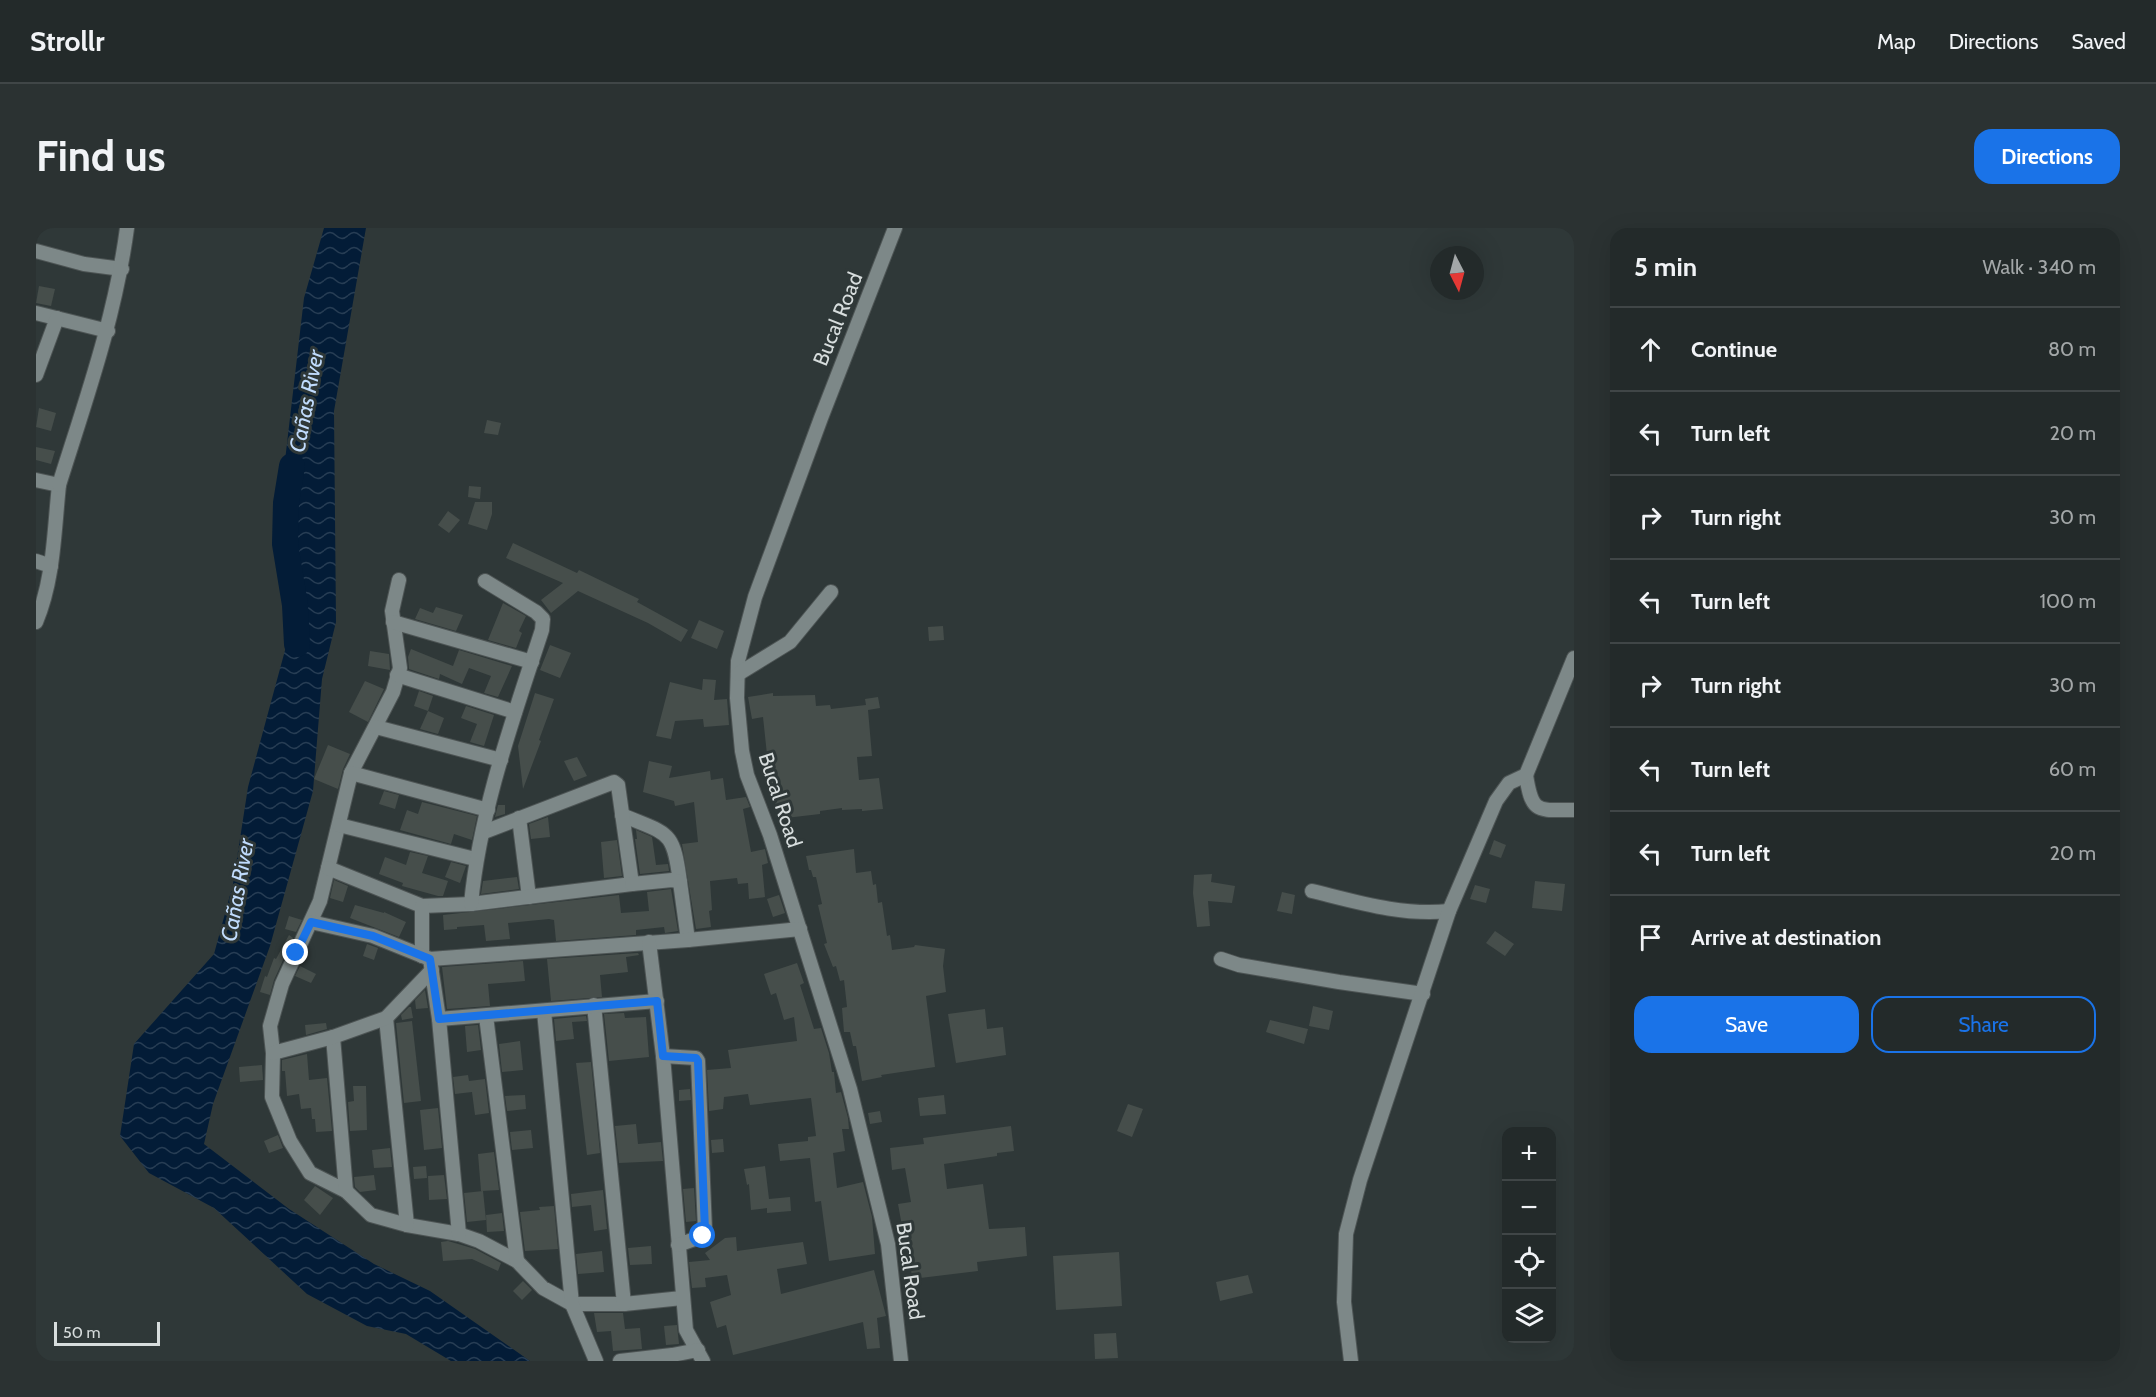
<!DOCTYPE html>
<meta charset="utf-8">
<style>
body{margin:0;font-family:Cabin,sans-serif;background:#2b3232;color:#f1f3f6}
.controls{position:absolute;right:18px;bottom:18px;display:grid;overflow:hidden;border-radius:12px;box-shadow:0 6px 24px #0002}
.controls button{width:54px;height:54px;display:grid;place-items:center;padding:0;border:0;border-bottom:2px solid #404647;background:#232a2a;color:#f1f3f6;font:30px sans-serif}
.compass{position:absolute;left:1394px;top:18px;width:54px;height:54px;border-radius:50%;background:#232a2a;box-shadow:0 6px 24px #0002;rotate:174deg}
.scale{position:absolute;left:18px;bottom:15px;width:106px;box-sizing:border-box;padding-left:6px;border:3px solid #d7dddd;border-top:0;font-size:16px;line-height:21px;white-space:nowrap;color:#d7dddd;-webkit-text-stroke:4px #2f3838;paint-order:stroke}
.stop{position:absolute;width:18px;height:18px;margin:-14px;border:4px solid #1a73e8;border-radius:50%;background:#fff}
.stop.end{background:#1a73e8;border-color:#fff;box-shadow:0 2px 6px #0008}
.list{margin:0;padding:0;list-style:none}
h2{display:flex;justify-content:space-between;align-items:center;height:78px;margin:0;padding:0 24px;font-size:26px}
h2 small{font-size:20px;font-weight:400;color:#a3a7a8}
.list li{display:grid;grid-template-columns:39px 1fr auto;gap:18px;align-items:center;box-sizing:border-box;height:84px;padding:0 24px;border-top:2px solid #404647}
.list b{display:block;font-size:22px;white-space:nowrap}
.list em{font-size:20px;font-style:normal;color:#a3a7a8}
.actions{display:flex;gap:12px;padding:18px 24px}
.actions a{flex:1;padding:14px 0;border:2px solid #1a73e8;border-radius:18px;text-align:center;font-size:21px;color:#1a73e8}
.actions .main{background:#1a73e8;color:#fff}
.icon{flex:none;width:33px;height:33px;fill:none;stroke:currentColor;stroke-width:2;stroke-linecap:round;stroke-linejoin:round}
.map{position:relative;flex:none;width:1538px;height:1133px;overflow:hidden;border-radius:18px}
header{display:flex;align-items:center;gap:36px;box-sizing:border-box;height:84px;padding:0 30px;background:#232a2a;border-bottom:2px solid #404647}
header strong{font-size:28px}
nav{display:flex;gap:33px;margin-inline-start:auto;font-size:21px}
.intro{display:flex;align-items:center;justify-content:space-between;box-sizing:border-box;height:144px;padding:0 36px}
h1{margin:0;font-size:42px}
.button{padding:15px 27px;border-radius:18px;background:#1a73e8;color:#fff;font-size:21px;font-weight:700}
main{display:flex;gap:36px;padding:0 36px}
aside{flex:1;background:#232a2a;border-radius:18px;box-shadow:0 6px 24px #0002}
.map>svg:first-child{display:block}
</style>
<header>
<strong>Strollr</strong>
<nav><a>Map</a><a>Directions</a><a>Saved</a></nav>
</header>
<div class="intro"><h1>Find us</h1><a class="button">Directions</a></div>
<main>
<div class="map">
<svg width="1538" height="1133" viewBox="0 0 1538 1133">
<defs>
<pattern id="water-waves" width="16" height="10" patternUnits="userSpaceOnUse" patternTransform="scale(1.5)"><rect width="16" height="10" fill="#031c37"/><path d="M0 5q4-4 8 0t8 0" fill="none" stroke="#273d54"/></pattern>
</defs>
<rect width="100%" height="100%" fill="#2f3838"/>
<polygon fill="url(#water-waves)" points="288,0 330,0 298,183 300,394 286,451 277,563 234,718 177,876 168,916 253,981 338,1036 394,1063 494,1133 415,1133 370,1106 331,1098 271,1066 178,980 113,945 84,908 98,816 178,726 197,656 212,559 261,378 248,241 268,70"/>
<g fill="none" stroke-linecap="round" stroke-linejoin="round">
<polyline stroke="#031c37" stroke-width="26" points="256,238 250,275 249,316 259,377 261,416"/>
</g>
<g fill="#464e4b">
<polygon points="3,58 19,61 15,78 0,75"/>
<polygon points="3,180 20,185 15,203 0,199"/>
<polygon points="451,192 465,195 462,207 448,205"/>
<polygon points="0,219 19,223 15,236 0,232"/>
<polygon points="433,258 445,259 444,271 432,269"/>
<polygon points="439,274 456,274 456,286 451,302 432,296"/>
<polygon points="412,283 424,292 413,305 402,297"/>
<polygon points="477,315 541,345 543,342 603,371 601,374 652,402 645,414 612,395 542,363 515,385 505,372 527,355 470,330"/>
<polygon points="467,375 490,388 483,403 486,405 480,420 452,412"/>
<polygon points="400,379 427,387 420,403 379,391 384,380 397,385"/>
<polygon points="663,392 688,403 681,421 655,410"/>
<polygon points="907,398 908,412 893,413 892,399"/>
<polygon points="514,417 535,425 524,450 504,442"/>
<polygon points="375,421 417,438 423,422 476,438 462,469 448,465 455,448 433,440 426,456 404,446 403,451 373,441 372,429"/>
<polygon points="334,423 353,426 354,442 332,438"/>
<polygon points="667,451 680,452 678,472 691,471 693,497 668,499 667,491 639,493 635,511 620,508 634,454 666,462"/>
<polygon points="329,453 348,461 332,494 313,484"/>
<polygon points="383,463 397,468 392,483 378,478"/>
<polygon points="499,465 518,471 503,512 505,513 487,561 482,518"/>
<polygon points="737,465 737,468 779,467 780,478 794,477 795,481 830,477 829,471 842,469 844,480 832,482 836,528 821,529 823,552 843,550 847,581 826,583 826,581 806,582 806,580 784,583 784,586 741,591 738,563 735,564 727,489 716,491 712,469"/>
<polygon points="430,478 458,487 448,518 434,514 441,496 425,490"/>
<polygon points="392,483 408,490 402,506 384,501"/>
<polygon points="292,517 314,526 307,541 302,561 278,551"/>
<polygon points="541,529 551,548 538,553 528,533"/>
<polygon points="613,533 636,538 633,550 674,543 675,552 687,550 690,572 710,569 714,579 707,581 715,624 729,621 732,635 726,637 729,669 713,671 712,655 702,656 701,650 674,653 676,682 673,683 675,699 660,701 646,616 662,614 658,574 639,578 638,573 607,564"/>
<polygon points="348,563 363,567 359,581 343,576"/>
<polygon points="386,574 441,588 436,612 418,606 415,616 364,602 371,582 382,586"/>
<polygon points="462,577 469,577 469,586 459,589"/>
<polygon points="512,589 514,609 495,611 493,596"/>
<polygon points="600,602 616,609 620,637 632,636 633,643 604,646 599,611 601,611"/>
<polygon points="581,612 586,648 568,650 565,614"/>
<polygon points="1458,612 1470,617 1465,630 1453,626"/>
<polygon points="818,621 820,645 835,643 837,657 840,656 842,675 846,674 851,708 854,707 856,722 878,719 879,717 909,721 907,738 910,764 890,768 899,839 845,847 846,849 826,853 820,818 817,818 814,804 808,804 806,780 811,779 808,752 804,753 800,738 797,739 788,716 791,715 782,677 786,676 780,649 777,649 775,642 773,642 770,628"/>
<polygon points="374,624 392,628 386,645 412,653 407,668 402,668 366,658 367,655 343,646 349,629 370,637"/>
<polygon points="415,634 430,638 424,655 409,649"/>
<polygon points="1176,646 1175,654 1199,658 1196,675 1172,673 1174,698 1161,699 1157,665 1158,647"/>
<polygon points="481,649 483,661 445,666 447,653"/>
<polygon points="298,652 312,658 307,674 294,670"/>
<polygon points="1499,653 1529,656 1526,683 1496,680"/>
<polygon points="1439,657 1454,661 1450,675 1434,671"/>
<polygon points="635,661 642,703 629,705 628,699 600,702 600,707 520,713 518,692 513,691 472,695 474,711 450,713 448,697 421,699 421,701 408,702 407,687 583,667 585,685 613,683 611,664"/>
<polygon points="1246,664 1259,667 1256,686 1241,683"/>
<polygon points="743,667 749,685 737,689 731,671"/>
<polygon points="319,677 348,685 348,684 370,694 363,709 314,690"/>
<polygon points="253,688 266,692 260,704 249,701"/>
<polygon points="1459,703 1478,716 1469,728 1450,715"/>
<polygon points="253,707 257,710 238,752 234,767 224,764 229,748 231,749 238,730 240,731"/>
<polygon points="331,716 342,720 338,732 327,728"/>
<polygon points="602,725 603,727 590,729 592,744 564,747 566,769 515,773 511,731"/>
<polygon points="487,733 489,753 452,756 454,778 411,781 406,739"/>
<polygon points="761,735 768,755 764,757 778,801 785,800 793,825 796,844 798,844 800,865 805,864 812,890 813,901 806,901 809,923 797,925 801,960 827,954 836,989 839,1026 793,1033 785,973 779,974 774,930 744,933 742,916 772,913 772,909 780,908 775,870 714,877 712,866 688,869 687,881 673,883 671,842 695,840 692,822 761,813 758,789 748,792 740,765 735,767 728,746"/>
<polygon points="264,738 280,746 275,755 259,748"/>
<polygon points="389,762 392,780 380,781 379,772"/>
<polygon points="1277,778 1297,783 1293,802 1273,798"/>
<polygon points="373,779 375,779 377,790 366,792 365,787"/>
<polygon points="949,781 951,801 967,799 970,827 920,835 912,786"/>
<polygon points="588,785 589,790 610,789 613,829 573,833 568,786"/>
<polygon points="550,788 551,793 536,794 538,811 520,813 518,791"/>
<polygon points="1234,792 1272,801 1268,816 1230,804"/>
<polygon points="376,793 385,873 368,875 360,795"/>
<polygon points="290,795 291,801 270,807 269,797"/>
<polygon points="442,797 445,822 431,824 429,798"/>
<polygon points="484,813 487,842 466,844 463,816"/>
<polygon points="271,826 273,852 291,850 296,903 280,904 279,891 276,891 275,880 265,881 263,866 251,868 249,843 246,843 246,832"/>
<polygon points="555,834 564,925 551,927 540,835"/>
<polygon points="226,837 227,852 204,854 203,839"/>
<polygon points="432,847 433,853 449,851 453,885 439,887 436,864 419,866 417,849"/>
<polygon points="317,858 330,858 331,902 314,903 312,874 318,873"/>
<polygon points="654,861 655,872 643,873 643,862"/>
<polygon points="489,867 490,881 471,883 469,868"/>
<polygon points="908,867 910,886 884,888 882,870"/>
<polygon points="1092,876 1107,881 1096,909 1081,903"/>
<polygon points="402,880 406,920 388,922 384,882"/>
<polygon points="844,883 846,894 834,896 832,885"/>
<polygon points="600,896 602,916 625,914 627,933 583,935 579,898"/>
<polygon points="975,898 978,923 961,925 961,928 908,936 911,961 947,956 953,1001 989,999 991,1028 941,1034 942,1043 876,1051 873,1020 870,1020 862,976 875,974 869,940 856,942 854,920 888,916 887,910"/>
<polygon points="495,902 497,920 476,922 474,904"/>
<polygon points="242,907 247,920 233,925 228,913"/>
<polygon points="687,911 688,924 676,925 675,912"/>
<polygon points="354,920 356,939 338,940 336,922"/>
<polygon points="458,924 463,962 445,963 442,926"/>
<polygon points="390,938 391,950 378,951 377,939"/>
<polygon points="729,938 733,971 754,969 755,983 731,985 731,980 715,982 713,956 711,957 708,941"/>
<polygon points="338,947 340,962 324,964 319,959 318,949"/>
<polygon points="408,947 411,971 393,972 392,948"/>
<polygon points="279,958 297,970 284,987 268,972"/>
<polygon points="658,960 660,993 650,994 647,961"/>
<polygon points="567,962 571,1001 558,1003 555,977 536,979 535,966"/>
<polygon points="447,963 450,992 431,994 428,965"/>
<polygon points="518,978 522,1021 489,1023 484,984 504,982 503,979"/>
<polygon points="466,985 468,1003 451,1004 450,987"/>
<polygon points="700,1009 701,1023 767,1014 771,1036 741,1041 745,1066 838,1042 850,1088 841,1090 844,1120 831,1121 827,1094 697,1127 690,1097 681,1100 674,1074 695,1067 691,1047 669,1050 670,1059 656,1060 653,1034 674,1032 669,1025 689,1010"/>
<polygon points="412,1013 439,1021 465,1035 462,1043 436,1031 407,1033 405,1014"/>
<polygon points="615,1018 616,1036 594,1037 592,1020"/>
<polygon points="566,1023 568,1044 542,1046 540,1026"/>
<polygon points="1083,1024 1086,1078 1020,1082 1017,1028"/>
<polygon points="1212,1047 1217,1065 1184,1073 1180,1054"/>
<polygon points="487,1053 496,1062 486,1072 477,1063"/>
<polygon points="558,1085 587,1085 589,1101 604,1100 606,1121 577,1123 575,1103 561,1104"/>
<polygon points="641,1097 643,1116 630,1117 628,1098"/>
<polygon points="1080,1105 1082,1130 1059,1131 1058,1106"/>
</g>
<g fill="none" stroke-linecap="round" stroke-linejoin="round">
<defs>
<g id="minor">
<polyline points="859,0 785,190 719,369 702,433 701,470 706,523 711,547 734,607 814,861 852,1016 865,1133"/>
<polyline points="0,23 48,36 86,41"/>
<polyline points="0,85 72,103"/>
<polyline points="0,147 21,90"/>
<path d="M0 252 23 257C18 304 18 351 0 394"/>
<path d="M23 257C50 171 79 90 91 0"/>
<polyline points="0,333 15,338"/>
<polyline points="363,352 356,383 364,440 357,464 315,545 284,673 246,756 234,798 237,825 236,869 254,913 274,945 310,963 335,987 371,997 423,1006 443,1013 481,1033 507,1060 536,1076 588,1076 646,1070"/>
<polyline points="357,394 496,434"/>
<polyline points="702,446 754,414 795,364"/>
<polyline points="361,447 479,484"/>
<polyline points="340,499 465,532"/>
<polyline points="315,545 452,582"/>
<path d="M1490 547C1496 586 1501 582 1538 582"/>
<path d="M586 587C633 607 637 601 644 654"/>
<polyline points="483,590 493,669"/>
<polyline points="303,597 439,631"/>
<polyline points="292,640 386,678 435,676 596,656 582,557 578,554 448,604"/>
<polyline points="596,656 636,652 644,654 652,712"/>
<path d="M1276 663C1321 674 1366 688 1413 683"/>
<path d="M435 676C444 582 477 491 506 402L507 391 500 384 449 353"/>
<polyline points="386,678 386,728"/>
<polyline points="275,694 337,708 394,731 652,712 764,701"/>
<polyline points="613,714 627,828 650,1102 667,1133"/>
<polyline points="394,731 403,791 423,1006"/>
<polyline points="1185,731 1203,737 1303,754 1387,766"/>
<polyline points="558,777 588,1076"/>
<polyline points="508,783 536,1076 560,1133"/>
<polyline points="450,788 481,1033"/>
<polyline points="350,790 371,997"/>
<polyline points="403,791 621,773"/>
<polyline points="297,809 310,963"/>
<polyline points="237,825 297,809 350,790 396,742"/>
<polyline points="627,828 660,830 662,833 669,1002 667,1008 642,1017"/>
<polyline points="584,1133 636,1127 662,1122"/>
<polyline points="1315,1133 1308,1074 1310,1006 1324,952 1413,683 1460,573 1473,555 1490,547 1538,430"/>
</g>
</defs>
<use href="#minor" stroke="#4d5454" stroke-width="16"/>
<use href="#minor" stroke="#7d8888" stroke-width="14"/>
</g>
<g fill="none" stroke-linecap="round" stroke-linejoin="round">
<polyline stroke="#1a73e8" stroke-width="8" points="260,725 275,694 337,708 394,731 403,791 621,773 627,828 660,830 662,833 669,1002 667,1008"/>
</g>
<g text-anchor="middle" stroke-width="6" stroke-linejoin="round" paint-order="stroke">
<g font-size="21" fill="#d7dddd" stroke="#2f3838">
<text transform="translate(802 91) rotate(-68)" y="7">Bucal Road</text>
<text transform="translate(744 572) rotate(72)" y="7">Bucal Road</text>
<text transform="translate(874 1043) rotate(82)" y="7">Bucal Road</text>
</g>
<g font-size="22" font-style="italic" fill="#c1dcfd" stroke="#2f3838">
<text transform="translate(270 173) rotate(-79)" y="8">Cañas River</text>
<text transform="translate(201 662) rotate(-80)" y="8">Cañas River</text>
</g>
</g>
</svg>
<div class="controls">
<button>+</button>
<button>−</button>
<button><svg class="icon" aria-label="locate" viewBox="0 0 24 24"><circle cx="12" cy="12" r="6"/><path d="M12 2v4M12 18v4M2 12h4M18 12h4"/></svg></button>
<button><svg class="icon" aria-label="layers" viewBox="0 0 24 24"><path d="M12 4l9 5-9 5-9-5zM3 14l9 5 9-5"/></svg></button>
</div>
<svg class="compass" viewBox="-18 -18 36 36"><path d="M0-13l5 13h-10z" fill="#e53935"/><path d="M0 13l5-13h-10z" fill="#a3a7a8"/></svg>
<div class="scale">50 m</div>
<div class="stop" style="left:667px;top:1008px"></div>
<div class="stop end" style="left:260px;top:725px"></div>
</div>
<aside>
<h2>5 min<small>Walk · 340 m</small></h2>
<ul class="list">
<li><svg class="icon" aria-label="ahead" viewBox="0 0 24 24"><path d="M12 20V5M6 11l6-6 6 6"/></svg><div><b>Continue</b></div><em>80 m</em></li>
<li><svg class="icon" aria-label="left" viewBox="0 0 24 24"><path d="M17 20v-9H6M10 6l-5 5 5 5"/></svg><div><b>Turn left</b></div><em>20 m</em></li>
<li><svg class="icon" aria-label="right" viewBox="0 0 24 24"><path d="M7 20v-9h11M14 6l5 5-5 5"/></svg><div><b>Turn right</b></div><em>30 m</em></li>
<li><svg class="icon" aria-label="left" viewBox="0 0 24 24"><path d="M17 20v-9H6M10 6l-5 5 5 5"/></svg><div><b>Turn left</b></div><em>100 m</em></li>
<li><svg class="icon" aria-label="right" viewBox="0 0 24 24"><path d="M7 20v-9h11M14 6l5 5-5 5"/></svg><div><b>Turn right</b></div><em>30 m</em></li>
<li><svg class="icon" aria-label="left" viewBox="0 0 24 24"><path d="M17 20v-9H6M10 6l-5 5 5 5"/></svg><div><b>Turn left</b></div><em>60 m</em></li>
<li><svg class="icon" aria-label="left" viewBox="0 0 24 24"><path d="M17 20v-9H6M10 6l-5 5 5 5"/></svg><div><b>Turn left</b></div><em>20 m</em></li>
<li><svg class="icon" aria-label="arrive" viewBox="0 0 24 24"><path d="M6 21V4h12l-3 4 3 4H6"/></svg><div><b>Arrive at destination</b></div></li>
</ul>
<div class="actions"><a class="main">Save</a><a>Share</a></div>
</aside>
</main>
